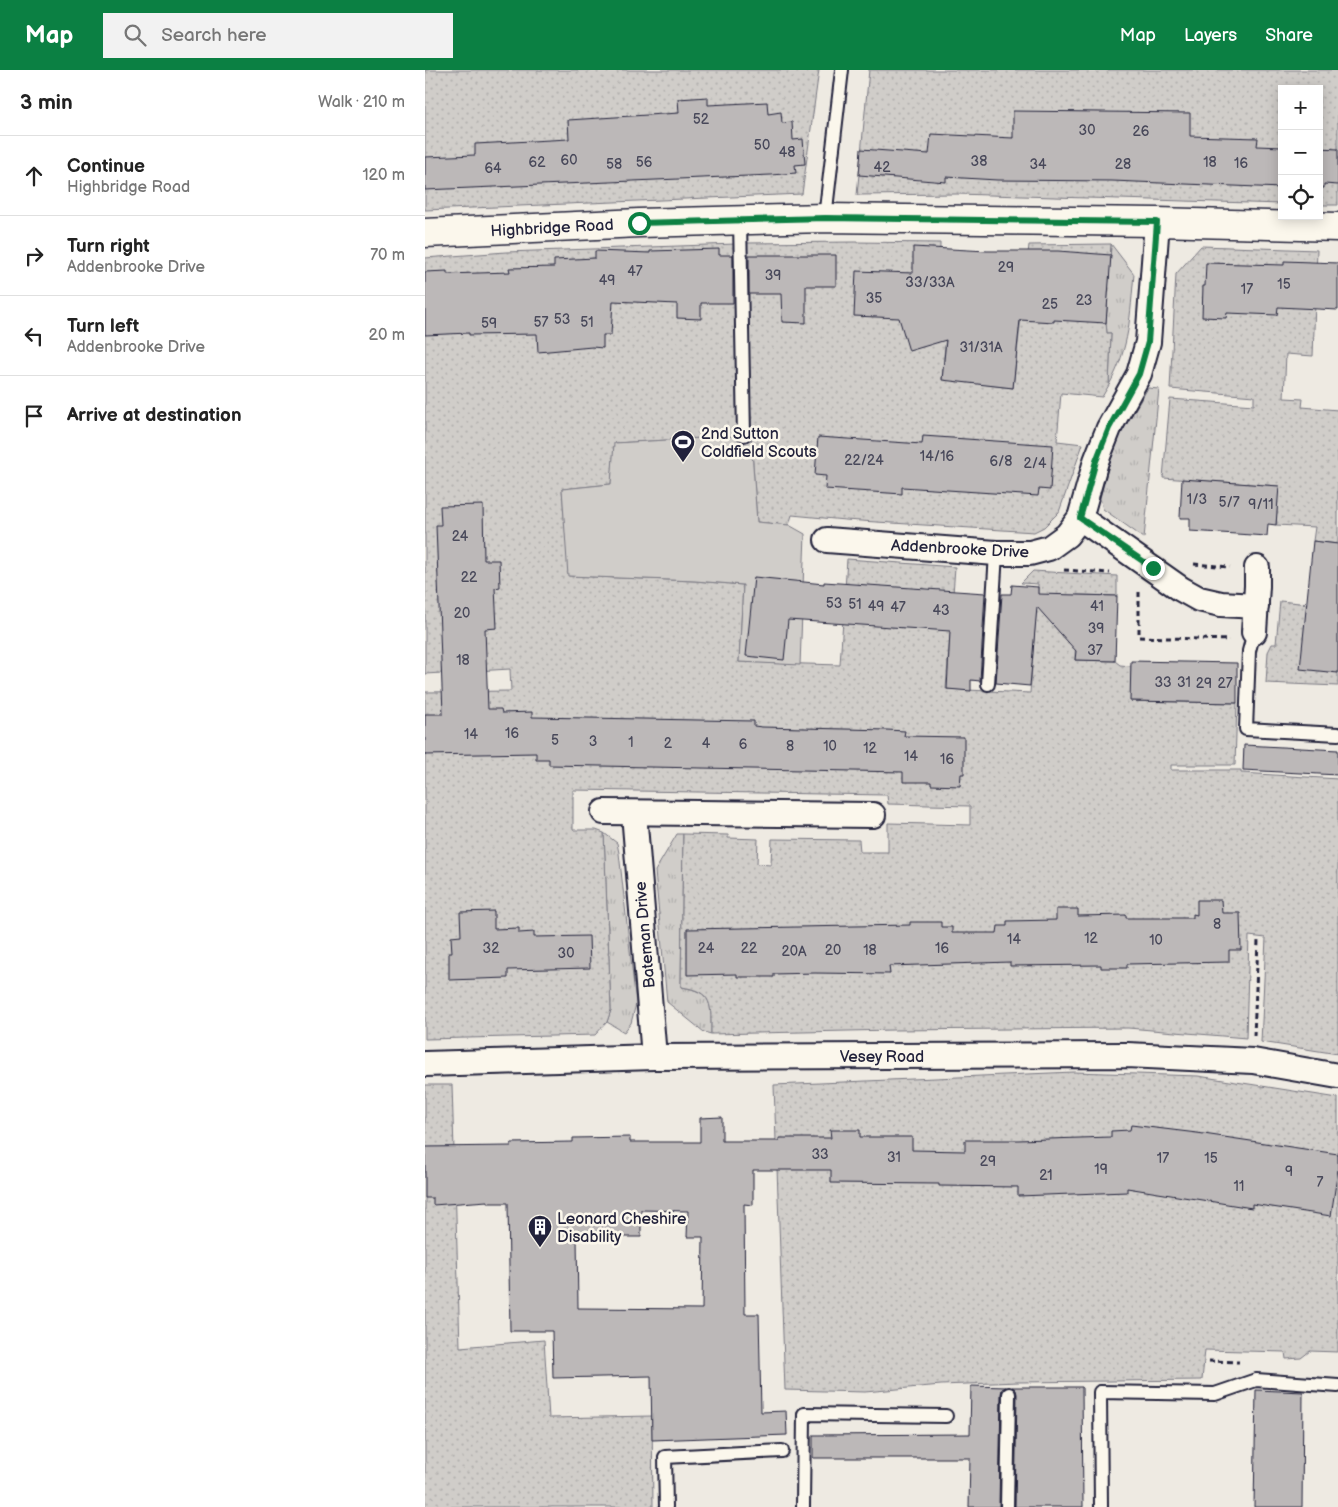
<!DOCTYPE html>
<meta charset="utf-8">
<style>
body{margin:0;font-family:"Balsamiq Sans",sans-serif;background:#f2f2f2;color:#222}
.controls{position:absolute;right:15px;top:15px;display:grid;overflow:hidden;border-radius:0px;box-shadow:0 2px 12px #0003}
.controls button{width:45px;height:45px;display:grid;place-items:center;padding:0;border:0;border-bottom:1px solid #e0e0e0;background:#fff;color:#222;font:25px sans-serif}
.stop{position:absolute;width:15px;height:15px;margin:-11px;border:4px solid #0b8043;border-radius:50%;background:#fff}
.stop.end{background:#0b8043;border-color:#fff;box-shadow:0 1px 5px #0008}
.list{margin:0;padding:0;list-style:none}
h2{display:flex;justify-content:space-between;align-items:center;height:65px;margin:0;padding:0 20px;font-size:21px}
h2 small{font-size:16px;font-weight:400;color:#767676}
.list li{display:grid;grid-template-columns:32px 1fr auto;gap:15px;align-items:center;box-sizing:border-box;height:80px;padding:0 20px;border-top:1px solid #e0e0e0}
.list b{display:block;font-size:19px;white-space:nowrap}
.list p{margin:0;font-size:16px;white-space:nowrap;color:#767676}
.list em{font-size:16px;font-style:normal;color:#767676}
.icon{flex:none;width:28px;height:28px;fill:none;stroke:currentColor;stroke-width:2;stroke-linecap:round;stroke-linejoin:round}
.map{position:relative;flex:none;width:913px;height:1437px;overflow:hidden}
header{display:flex;align-items:center;gap:30px;box-sizing:border-box;height:70px;padding:0 25px;background:#0b8043;color:#fff}
header strong{font-size:24px}
nav{display:flex;gap:28px;margin-inline-start:auto;font-size:18px}
.search{width:350px;height:45px;background:#f2f2f2;display:flex;align-items:center;gap:12px;box-sizing:border-box;padding:0 18px;border-radius:0px;color:#767676;font-size:19px}
main{display:flex}
aside{flex:1;background:#fff}
.map>svg:first-child{display:block}
</style>
<header>
<strong>Map</strong>
<div class="search"><svg class="icon" aria-label="search" viewBox="0 0 24 24"><circle cx="10" cy="10" r="6"/><path d="M15 15l6 6"/></svg>Search here</div>
<nav><a>Map</a><a>Layers</a><a>Share</a></nav>
</header>
<main>
<aside>
<h2>3 min<small>Walk · 210 m</small></h2>
<ul class="list">
<li><svg class="icon" aria-label="ahead" viewBox="0 0 24 24"><path d="M12 20V5M6 11l6-6 6 6"/></svg><div><b>Continue</b><p>Highbridge Road</p></div><em>120 m</em></li>
<li><svg class="icon" aria-label="right" viewBox="0 0 24 24"><path d="M7 20v-9h11M14 6l5 5-5 5"/></svg><div><b>Turn right</b><p>Addenbrooke Drive</p></div><em>70 m</em></li>
<li><svg class="icon" aria-label="left" viewBox="0 0 24 24"><path d="M17 20v-9H6M10 6l-5 5 5 5"/></svg><div><b>Turn left</b><p>Addenbrooke Drive</p></div><em>20 m</em></li>
<li><svg class="icon" aria-label="arrive" viewBox="0 0 24 24"><path d="M6 21V4h12l-3 4 3 4H6"/></svg><div><b>Arrive at destination</b></div></li>
</ul>
</aside>
<div class="map">
<svg width="913" height="1437" viewBox="0 0 913 1437">
<defs>
<pattern id="grass-tufts" width="24" height="20" patternUnits="userSpaceOnUse" patternTransform="scale(1.25)"><rect width="24" height="20" fill="#d0cdc9"/><path d="M3 7l-1-3M5 7V3M7 7l1-3M15 17l-1-3M17 17v-4M19 17l1-3" fill="none" stroke="#b2b0ae"/></pattern>
<pattern id="garden-dots" width="8" height="8" patternUnits="userSpaceOnUse" patternTransform="scale(1.25)"><rect width="8" height="8" fill="#d0cdc9"/><path d="M2 2h.1M6 6h.1" fill="none" stroke="#b2b0ae" stroke-width="1.8" stroke-linecap="round"/></pattern>
</defs>
<rect width="100%" height="100%" fill="#eeeae2"/>
<filter id="ink" filterUnits="userSpaceOnUse"><feTurbulence type="fractalNoise" baseFrequency=".02" numOctaves="2"/><feDisplacementMap in="SourceGraphic" scale="10" xChannelSelector="R" yChannelSelector="G"/><feConvolveMatrix kernelMatrix="1 2 1 2 8 2 1 2 1" color-interpolation-filters="sRGB"/></filter>
<g filter="url(#ink)">
<g fill="url(#grass-tufts)" stroke="#797882">
<path d="M686 174 709 204C705 245 705 277 684 315L686 263H682L681 253Z"/>
<polygon points="723,318 734,319 719,468 678,439 675,428 684,395 696,363"/>
<polygon points="179,763 192,773 194,783 211,934 206,953 199,962 182,952 186,940"/>
<path d="M252 764H258L256 917C289 922 286 935 286 964L279 962 242 932 230 801Z"/>
</g>
<g fill="url(#garden-dots)" stroke="#797882">
<polygon points="0,0 394,0 377,124 0,140"/>
<polygon points="444,0 913,0 913,135 894,135 894,19 857,19 857,134 532,124 432,125"/>
<polygon points="429,172 515,173 514,243 523,244 517,309 588,318 604,175 686,174 681,253 682,263 686,263 684,315 677,327 636,323 632,371 658,374 634,442 619,457 609,462 420,450 367,445 364,455 332,452 326,366 322,173"/>
<path d="M311 174 313 366 190 373 186 414 137 419 144 506 270 511 318 515 314 592 415 595 422 489 530 497 521 619 605 623 613 517V514L596 513 608 501 692 506V526L652 525 650 590 690 591 695 595 706 596V631L812 633 810 695H746V700H816V703L913 709V984L836 972 841 868 824 866 821 968 703 958 468 960 286 964C286 936 289 921 256 917L258 764 303 765V768L333 769 332 794 346 795 347 769 434 770 435 782H463V753L545 755V736L463 734 462 725 148 720V760H171L179 763 186 940 182 952 170 965 0 969V622L86 621 85 599 0 604V188L81 182Z"/>
<polygon points="776,176 892,180 888,286 861,284 859,328 878,329 877,337 913,340 913,474 888,471 890,457 851,455 853,416 738,408 745,329 829,335 829,326 745,319 751,204"/>
<polygon points="855,531 913,537 913,616 841,613 843,582 847,574 851,574"/>
<polygon points="649,1002 773,1006 913,1028 913,1282 885,1281 876,1288 861,1289 860,1282 780,1280 777,1310 593,1312 516,1315 440,1322 360,1320 349,1015"/>
<polygon points="0,1015 27,1015 35,1277 119,1270 124,1348 227,1346 228,1437 0,1437"/>
</g>
<polygon fill="#d0cdc9" stroke="#797882" points="311,189 322,189 326,366 332,452 364,455 380,464 375,595 314,592 318,515 270,511 143,506 137,419 186,414 189,373 313,366"/>
<g fill="#bcb8b8" stroke="#22223b" fill-rule="evenodd">
<polygon points="283,27 283,35 342,32 343,44 356,42 357,53 367,52 368,70 378,69 380,94 370,95 371,103 346,105 0,120 0,87 50,85 50,74 144,69 143,50 254,43 253,29"/>
<polygon points="588,41 765,43 765,66 833,68 832,76 857,77 857,118 687,111 572,110 521,107 521,112 434,105 436,79 504,84 506,64 588,68"/>
<polygon points="894,78 913,79 913,115 899,114 899,118 894,118"/>
<polygon points="488,177 562,181 633,181 686,185 681,253 629,250 629,252 595,250 588,318 517,310 521,270 484,281 474,248 429,246 431,201 488,203"/>
<polygon points="294,179 294,185 308,185 308,233 276,233 276,249 252,248 252,234 188,231 186,265 178,265 178,278 167,277 113,282 112,264 44,265 44,263 0,265 0,202 22,201 22,204 85,202 84,198 129,197 129,190 170,188 170,181 225,183 225,181"/>
<polygon points="324,185 411,185 411,216 381,216 381,253 357,252 356,224 324,224"/>
<polygon points="859,191 913,193 913,240 853,237 852,245 802,243 801,248 777,247 778,216 780,216 781,193 859,195"/>
<polygon points="498,366 628,375 625,420 614,419 613,426 477,417 477,424 463,423 400,419 401,406 390,405 393,367 497,374"/>
<polygon points="757,409 854,416 851,455 843,454 842,466 765,461 765,448 755,448"/>
<polygon points="58,435 59,490 74,490 75,517 70,518 72,558 60,559 63,639 76,639 77,643 107,642 107,647 329,651 329,656 337,657 462,660 480,661 479,666 539,667 539,704 536,704 535,716 506,715 506,712 478,712 478,702 124,695 124,689 111,689 111,683 0,685 0,644 18,644 11,455 16,455 15,436"/>
<polygon points="888,471 913,474 913,603 875,599"/>
<polygon points="329,507 399,514 399,512 560,523 555,611 546,610 546,621 522,619 525,561 363,550 359,590 321,586"/>
<polygon points="587,515 613,517 613,524 692,526 690,591 650,590 651,581 612,537 605,616 571,613 577,524 586,524"/>
<polygon points="706,591 812,593 812,633 705,631"/>
<polygon points="819,675 913,680 913,705 818,700"/>
<polygon points="772,830 796,830 797,843 815,843 816,880 804,880 804,892 702,894 702,898 676,898 676,895 585,896 585,892 464,896 465,904 390,903 349,904 349,907 312,907 312,904 262,905 262,859 485,855 485,852 516,852 516,857 527,857 527,863 572,863 573,856 582,856 582,851 631,850 631,839 653,839 653,846 701,845 701,848 768,848 768,844 772,845"/>
<polygon points="69,841 69,859 94,858 94,863 109,862 109,867 164,866 165,898 83,900 83,908 24,910 24,883 27,883 26,867 36,866 35,842"/>
<path d="M297 1047V1071H354V1068H406L405 1060H435V1067H487V1080L540 1081V1070H593L686 1067V1061L705 1060 706 1055 772 1063 913 1084V1099L906 1146 827 1134V1138L702 1118V1122L593 1126V1117L514 1116V1114L406 1113V1100H328V1135L319 1134 320 1244H334L336 1342 361 1341 362 1365 227 1370 226 1306 128 1308 127 1261H85L83 1133H62V1131L8 1135V1128H0V1077L86 1076V1073L148 1072V1068L205 1067V1072H275V1048ZM216 1140 263 1141 262 1167H278L277 1239 153 1238 152 1167H216Z"/>
<polygon points="546,1316 581,1317 577,1319 576,1324 574,1437 544,1437 545,1388 388,1388 388,1365 545,1364"/>
<polygon points="587,1317 657,1317 658,1437 590,1437 592,1324 591,1320"/>
<polygon points="831,1320 878,1322 877,1437 829,1437"/>
</g>
<g fill="none" stroke-linecap="round" stroke-linejoin="round">
<defs>
<g id="lane">
<polyline points="400,148 417,0"/>
<polyline points="315,150 319,365"/>
<polyline points="829,562 824,581 821,659 913,664"/>
<polyline points="563,614 571,483"/>
<polyline points="241,1437 240,1387 357,1381"/>
<polyline points="378,1437 379,1344 521,1346"/>
<polyline points="582,1437 584,1324"/>
<polyline points="676,1437 675,1322 790,1324 831,1310 913,1316"/>
</g>
<g id="street">
<polyline points="655,448 671,391 684,358 714,304 723,272 732,152"/>
<polyline points="402,470 571,483 605,483 624,478 642,465 655,448 756,519 774,529 796,534 831,536"/>
<polyline points="829,562 832,516 832,498"/>
<polyline points="179,742 448,745"/>
<polyline points="209,743 229,987"/>
<polyline points="0,994 229,987 702,985 828,991 913,1006"/>
</g>
<polyline id="secondary" points="0,163 214,153 400,148 732,152 913,157"/>
</defs>
<use href="#lane" stroke="#22223b" stroke-width="16"/>
<use href="#street" stroke="#22223b" stroke-width="28"/>
<use href="#secondary" stroke="#22223b" stroke-width="31"/>
<g stroke="#22223b" stroke-width="3" stroke-dasharray="5 4" stroke-linecap="butt">
<polyline points="769,494 805,497"/>
<polyline points="639,500 685,503"/>
<polyline points="714,522 714,567 804,570"/>
<polyline points="829,966 833,871"/>
<polyline points="784,1291 814,1292"/>
</g>
<use href="#lane" stroke="#fbf7ec" stroke-width="12"/>
<use href="#street" stroke="#fbf7ec" stroke-width="24"/>
<use href="#secondary" stroke="#fbf7ec" stroke-width="28"/>
</g>
</g>
<g fill="none" stroke-linecap="round" stroke-linejoin="round" filter="url(#ink)">
<polyline stroke="#0b8043" stroke-width="6" points="214,153 400,148 732,152 723,272 714,304 684,358 671,391 655,448 728,498"/>
</g>
<defs>
<symbol id="stadium-pin" viewBox="-11 -11 22 30"><path d="M0 17L-7.5 6A9.5 9.5 0 1 1 7.5 6Z" fill="#22223b" stroke="#fbf7ec"/><path d="M0-5a6.5 5 0 1 0 0 10a6.5 5 0 1 0 0-10ZM-3.5-1.8h7v3.6h-7Z" fill="#fff"/></symbol>
<symbol id="building-pin" viewBox="-11 -11 22 30"><path d="M0 17L-7.5 6A9.5 9.5 0 1 1 7.5 6Z" fill="#22223b" stroke="#fbf7ec"/><path d="M-4-6H4V6H1V3H-1V6H-4ZM-2.5-4.3h1.7v1.8h-1.7ZM.8-4.3h1.7v1.8H.8ZM-2.5-1h1.7V.8h-1.7ZM.8-1h1.7V.8H.8Z" fill="#fff"/></symbol>
</defs>
<g fill-rule="evenodd">
<use href="#stadium-pin" x="244" y="358" width="28" height="38"/>
<use href="#building-pin" x="101" y="1143" width="28" height="38"/>
</g>
<g text-anchor="middle" stroke-width="5" stroke-linejoin="round" paint-order="stroke">
<g font-size="14" fill="#48485a">
<text x="276" y="54">52</text>
<text x="662" y="65">30</text>
<text x="716" y="66">26</text>
<text x="337" y="80">50</text>
<text x="362" y="87">48</text>
<text x="144" y="95">60</text>
<text x="554" y="96">38</text>
<text x="112" y="97">62</text>
<text x="219" y="97">56</text>
<text x="785" y="97">18</text>
<text x="816" y="98">16</text>
<text x="189" y="99">58</text>
<text x="613" y="99">34</text>
<text x="698" y="99">28</text>
<text x="457" y="102">42</text>
<text x="68" y="103">64</text>
<text x="581" y="202">29</text>
<text x="210" y="206">47</text>
<text x="348" y="210">39</text>
<text x="182" y="215">49</text>
<text x="505" y="217">33/33A</text>
<text x="859" y="219">15</text>
<text x="822" y="224">17</text>
<text x="449" y="233">35</text>
<text x="659" y="235">23</text>
<text x="625" y="239">25</text>
<text x="137" y="254">53</text>
<text x="116" y="257">57</text>
<text x="162" y="257">51</text>
<text x="64" y="258">59</text>
<text x="556" y="282">31/31A</text>
<text x="512" y="391">14/16</text>
<text x="439" y="395">22/24</text>
<text x="576" y="396">6/8</text>
<text x="610" y="398">2/4</text>
<text x="772" y="434">1/3</text>
<text x="804" y="437">5/7</text>
<text x="836" y="439">9/11</text>
<text x="35" y="471">24</text>
<text x="44" y="512">22</text>
<text x="409" y="538">53</text>
<text x="430" y="539">51</text>
<text x="451" y="541">49</text>
<text x="672" y="541">41</text>
<text x="473" y="542">47</text>
<text x="516" y="545">43</text>
<text x="37" y="548">20</text>
<text x="671" y="563">39</text>
<text x="670" y="585">37</text>
<text x="38" y="595">18</text>
<text x="738" y="617">33</text>
<text x="759" y="617">31</text>
<text x="779" y="618">29</text>
<text x="800" y="618">27</text>
<text x="87" y="668">16</text>
<text x="46" y="669">14</text>
<text x="130" y="675">5</text>
<text x="168" y="676">3</text>
<text x="206" y="677">1</text>
<text x="243" y="678">2</text>
<text x="281" y="678">4</text>
<text x="318" y="679">6</text>
<text x="365" y="681">8</text>
<text x="405" y="681">10</text>
<text x="445" y="683">12</text>
<text x="486" y="691">14</text>
<text x="522" y="694">16</text>
<text x="792" y="859">8</text>
<text x="666" y="873">12</text>
<text x="589" y="874">14</text>
<text x="731" y="875">10</text>
<text x="66" y="883">32</text>
<text x="281" y="883">24</text>
<text x="324" y="883">22</text>
<text x="517" y="883">16</text>
<text x="408" y="885">20</text>
<text x="445" y="885">18</text>
<text x="369" y="886">20A</text>
<text x="141" y="888">30</text>
<text x="395" y="1089">33</text>
<text x="469" y="1092">31</text>
<text x="738" y="1093">17</text>
<text x="786" y="1093">15</text>
<text x="563" y="1096">29</text>
<text x="676" y="1104">19</text>
<text x="864" y="1106">9</text>
<text x="621" y="1110">21</text>
<text x="895" y="1117">7</text>
<text x="814" y="1121">11</text>
</g>
<g font-size="16" fill="#22223b" stroke="#fbf7ec">
<text transform="translate(127 157) rotate(-3)" y="6">Highbridge Road</text>
<text transform="translate(535 478) rotate(3)" y="6">Addenbrooke Drive</text>
<text transform="translate(219 865) rotate(-95)" y="6">Bateman Drive</text>
<text x="457" y="992">Vesey Road</text>
</g>
<g font-size="16" fill="#22223b" stroke="#fbf7ec" text-anchor="start">
<text x="276" y="369">2nd Sutton<tspan x="276" dy="18">Coldfield Scouts</tspan></text>
<text x="132" y="1154">Leonard Cheshire<tspan x="132" dy="18">Disability</tspan></text>
</g>
</g>
</svg>
<div class="controls">
<button>+</button>
<button>−</button>
<button><svg class="icon" aria-label="locate" viewBox="0 0 24 24"><circle cx="12" cy="12" r="6"/><path d="M12 2v4M12 18v4M2 12h4M18 12h4"/></svg></button>
</div>
<div class="stop" style="left:214px;top:153px"></div>
<div class="stop end" style="left:728px;top:498px"></div>
</div>
</main>
